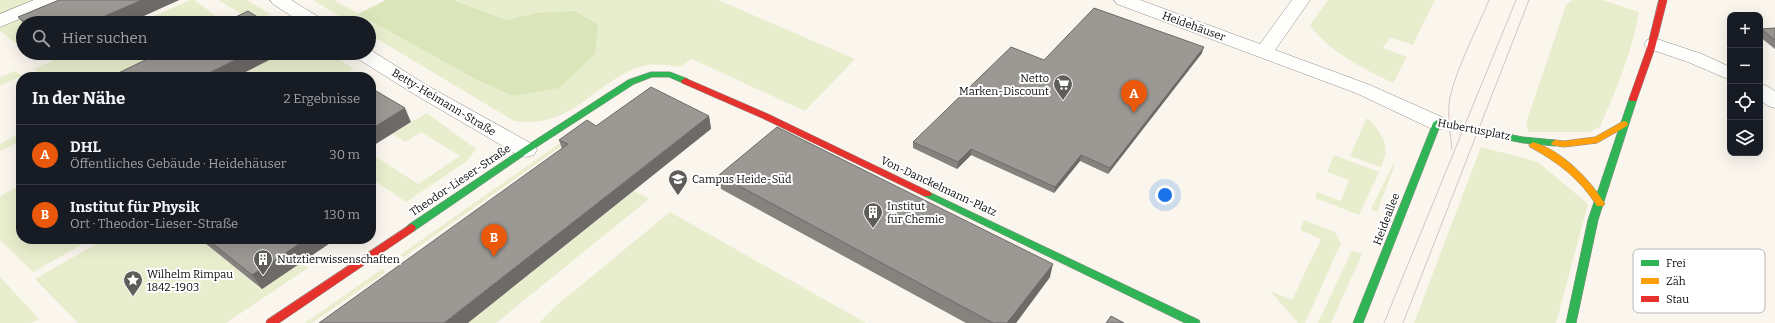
<!DOCTYPE html>
<html lang="de">
<meta charset="utf-8">
<style>
body{margin:0;font-family:Bitter,serif;background:#242831;color:#f1f3f6}
.controls{position:absolute;right:12px;top:12px;display:grid;overflow:hidden;border-radius:8px;box-shadow:0 4px 16px #0002}
.controls button{width:36px;height:36px;display:grid;place-items:center;padding:0;border:0;border-bottom:1px solid #363941;background:#171b24;color:#f1f3f6;font:20px sans-serif}
.you{position:absolute;left:1165px;top:195px;width:14px;height:14px;margin:-10px;border:3px solid #fff;border-radius:50%;background:#1a73e8;box-shadow:0 0 0 6px #1a73e833}
.badge{display:grid;place-items:center;width:26px;height:26px;border-radius:50%;background:#ea580c;color:#fff;font-size:13px;font-weight:700}
.pin{position:absolute;translate:-50% -33px;filter:drop-shadow(0 1px 2px #0008)}
.pin::after{content:'';position:absolute;top:21px;width:14px;height:12px;background:inherit;clip-path:polygon(0 0,100% 0,50% 100%)}
.list{margin:0;padding:0;list-style:none}
h2{display:flex;justify-content:space-between;align-items:center;height:52px;margin:0;padding:0 16px;font-size:17px}
h2 small{font-size:13px;font-weight:400;color:#9ea1a6}
.list li{display:grid;grid-template-columns:26px 1fr auto;gap:12px;align-items:center;box-sizing:border-box;height:60px;padding:0 16px;border-top:1px solid #363941}
.list b{display:block;font-size:15px;white-space:nowrap}
.list p{margin:0;font-size:13px;white-space:nowrap;color:#9ea1a6}
.list em{font-size:13px;font-style:normal;color:#9ea1a6}
.icon{flex:none;width:22px;height:22px;fill:none;stroke:currentColor;stroke-width:2;stroke-linecap:round;stroke-linejoin:round}
.map{position:relative;flex:none;width:1775px;height:323px;overflow:hidden}
.search{position:absolute;background:#171b24;box-shadow:0 4px 16px #0002;left:16px;top:16px;width:360px;height:44px;display:flex;align-items:center;gap:10px;box-sizing:border-box;padding:0 14px;border-radius:22px;color:#9ea1a6;font-size:15px}
.panel{position:absolute;background:#171b24;box-shadow:0 4px 16px #0002;left:16px;top:72px;width:360px;height:172px;border-radius:16px}
.map>svg:first-child{display:block}
</style>
<div class="map">
<svg width="1775" height="323" viewBox="0 0 1775 323">
<rect width="100%" height="100%" fill="#faf5ed"/>
<g fill="#e8eecd">
<polygon points="0,0 32,0 0,13"/>
<polygon points="62,0 23,23 23,43 18,45 0,31 0,26"/>
<polygon points="190,0 194,0 226,23 138,23"/>
<polygon points="218,0 247,0 270,14 255,22"/>
<path d="M313 0H334L477 80 512 96 535 13 507 20 453 0H718L855 59 805 111 692 59 680 67C668 65 655 63 643 66 594 80 574 130 514 121L369 34V23H351Z"/>
<path d="M1328 0H1435L1413 45 1390 37 1383 48 1407 57 1393 83C1364 69 1329 52 1310 25Z"/>
<path d="M1573 0H1603L1639 12C1632 52 1616 90 1600 127L1590 132H1528L1526 123 1566 5Z"/>
<polygon points="70,53 196,53 147,77 43,77 34,69"/>
<polygon points="283,53 329,53 354,69 339,77 236,77"/>
<polygon points="15,71 22,76 0,86 0,77"/>
<polygon points="427,113 476,149 467,161 406,202 371,178 371,156 373,155 418,184 460,156 421,132 405,142 392,134"/>
<path d="M1367 118C1376 126 1386 139 1386 152 1385 157 1382 163 1381 167L1350 156Z"/>
<polygon points="580,129 583,131 404,257 400,255"/>
<polygon points="21,133 21,141 0,151 0,144"/>
<polygon points="1481,147 1538,162 1588,204 1556,323 1414,323"/>
<polygon points="1334,155 1379,172 1359,215 1315,198 1317,192 1341,201 1349,180 1327,172"/>
<polygon points="1395,164 1377,212 1371,209 1393,165"/>
<polygon points="21,185 21,239 92,239 33,272 0,240 0,196"/>
<polygon points="634,191 649,199 496,323 468,323"/>
<polygon points="670,212 866,323 539,323 557,305"/>
<polygon points="1304,220 1335,232 1341,243 1305,323 1298,323 1270,291 1292,300 1321,239 1300,230"/>
<polygon points="105,239 200,239 261,289 301,263 308,268 226,323 78,323 35,279"/>
<polygon points="1352,250 1362,254 1331,323 1318,323"/>
<polygon points="382,269 386,272 312,323 305,323"/>
<polygon points="0,277 39,319 31,323 0,323"/>
</g>
<polygon fill="#dae6ba" points="386,0 453,0 507,20 535,13 576,11 598,25 595,54 559,88 512,96 477,80 358,14"/>
<g fill="none" stroke-linecap="round" stroke-linejoin="round">
<defs>
<g id="street">
<polygon points="34,0 59,0 56,4 0,27 0,14"/>
<polygon points="270,0 291,0 322,19 324,23 302,23 273,4"/>
<polygon points="1114,0 1140,0 1260,44 1292,0 1310,0 1275,50 1370,85 1444,118 1448,123 1444,128 1437,130 1430,128 1356,93 1117,4"/>
<polygon points="1654,38 1702,54 1730,67 1730,80 1688,62 1647,48 1644,44 1647,40"/>
<polygon points="369,49 428,86 534,145 537,150 534,155 526,157 518,155 414,94 355,57 352,53 369,53"/>
<polygon points="1760,84 1767,86 1775,91 1775,108 1768,106 1760,100"/>
</g>
<g id="fast">
<polygon points="651,72 670,72 688,79 689,81 685,84 669,77 652,77 634,84 529,152 414,231 408,231 406,228 408,225 523,148 628,80"/>
<polygon points="1633,96 1637,99 1598,220 1576,323 1566,323 1588,220 1629,99"/>
<polygon points="1437,120 1523,137 1555,140 1559,143 1555,146 1523,143 1440,126 1363,323 1353,323 1433,123"/>
<polygon points="927,191 1199,320 1200,323 1185,323 924,196 922,194"/>
</g>
<g id="slow">
<polygon points="1624,121 1627,122 1628,124 1627,126 1597,143 1564,147 1552,145 1551,143 1555,140 1564,141 1595,137"/>
<path d="M1533 142C1561 150 1590 179 1605 204L1603 206H1597C1580 179 1558 162 1530 147L1529 145Z"/>
</g>
<g id="jam">
<polygon points="1659,0 1667,0 1655,48 1637,99 1636,101 1630,101 1629,99 1647,48"/>
<polygon points="685,78 768,114 930,192 932,194 930,196 924,196 762,118 682,83 681,81"/>
<polygon points="411,224 414,225 416,228 414,231 279,323 266,323 267,320"/>
</g>
</defs>
<use href="#street" stroke="#93908d" stroke-width="1"/>
<use href="#fast" stroke="#898783" stroke-width="1"/>
<use href="#slow" stroke="#898783" stroke-width="1"/>
<use href="#jam" stroke="#898783" stroke-width="1"/>
<use href="#street" fill="#fefefc" fill-rule="evenodd"/>
<use href="#fast" fill="#30b455" fill-rule="evenodd"/>
<use href="#slow" fill="#ff9f0a" fill-rule="evenodd"/>
<use href="#jam" fill="#e5322d" fill-rule="evenodd"/>
<g stroke="#d6c3c6" stroke-width="1">
<path d="M1452 149C1450 132 1447 114 1450 97 1457 67 1477 29 1489 0"/>
<polyline points="1384,323 1516,0"/>
<polyline points="1403,323 1529,0"/>
</g>
</g>
<g fill="#86837f">
<polygon points="59,0 179,0 128,23 23,23 18,17"/>
<polygon points="1775,28 1775,49 1760,37 1760,30 1761,29"/>
<polygon points="1202,53 1108,174 1080,161 1054,193 971,155 957,169 913,148 913,142 1044,60"/>
<polygon points="709,116 711,129 562,149 559,140 596,126"/>
<polygon points="719,175 1050,277 1016,323 966,323 721,189"/>
<polygon points="200,239 336,239 262,289"/>
</g>
<g fill="#6d6a68">
<polygon points="142,0 179,0 128,23 89,23"/>
<polygon points="1204,47 1202,53 1108,174 1110,168"/>
<polygon points="249,53 283,53 236,77 201,77"/>
<polygon points="405,108 411,122 371,147 371,129"/>
<polygon points="709,116 711,129 468,323 444,323"/>
<polygon points="971,149 971,155 957,169 958,162"/>
<polygon points="1081,155 1080,161 1054,193 1055,187"/>
<polygon points="307,239 336,239 262,289 252,275"/>
<polygon points="1053,264 1050,277 1016,323 1007,323"/>
</g>
<g fill="#9c9894" stroke="#6d6a68">
<polygon points="59,0 142,0 89,23 26,23 18,17"/>
<polygon points="1094,8 1204,47 1110,168 1081,155 1055,187 971,149 958,162 913,142 1011,47 1044,60"/>
<polygon points="248,11 267,23 223,23"/>
<polygon points="1775,28 1775,40 1761,29"/>
<polygon points="160,53 249,53 201,77 110,77"/>
<polygon points="651,87 709,116 444,323 319,323 568,144 559,140 587,120 596,126"/>
<polygon points="371,88 405,108 371,129"/>
<polygon points="777,127 1053,264 1007,323 993,323 719,175"/>
<polygon points="207,239 307,239 252,275"/>
<polygon points="1111,316 1124,323 1106,323"/>
</g>
<defs>
<symbol id="supermarket-pin" viewBox="-11 -11 22 30"><path d="M0 17L-7.5 6A9.5 9.5 0 1 1 7.5 6Z" fill="#5f5d5a" stroke="#fff"/><path d="M-6-5.5h2.5l.6 2H6L4.5 2H-2.5L-4.4-4H-6ZM-1.5 3.2a1.3 1.3 0 1 0 .1 0ZM3 3.2a1.3 1.3 0 1 0 .1 0Z" fill="#fff"/></symbol>
<symbol id="university-pin" viewBox="-11 -11 22 30"><path d="M0 17L-7.5 6A9.5 9.5 0 1 1 7.5 6Z" fill="#5f5d5a" stroke="#fff"/><path d="M0-5L7-2L0 1L-7-2ZM-4 1L0 2.5L4 1V4Q0 6-4 4Z" fill="#fff"/></symbol>
<symbol id="building-pin" viewBox="-11 -11 22 30"><path d="M0 17L-7.5 6A9.5 9.5 0 1 1 7.5 6Z" fill="#5f5d5a" stroke="#fff"/><path d="M-4-6H4V6H1V3H-1V6H-4ZM-2.5-4.3h1.7v1.8h-1.7ZM.8-4.3h1.7v1.8H.8ZM-2.5-1h1.7V.8h-1.7ZM.8-1h1.7V.8H.8Z" fill="#fff"/></symbol>
<symbol id="sight-pin" viewBox="-11 -11 22 30"><path d="M0 17L-7.5 6A9.5 9.5 0 1 1 7.5 6Z" fill="#5f5d5a" stroke="#fff"/><path d="M0-6L1.8-2.2L6-1.7L2.9 1.2L3.7 5.4L0 3.3L-3.7 5.4L-2.9 1.2L-6-1.7L-1.8-2.2Z" fill="#fff"/></symbol>
</defs>
<g fill-rule="evenodd">
<use href="#supermarket-pin" x="1052" y="73" width="22" height="30"/>
<use href="#university-pin" x="667" y="168" width="22" height="30"/>
<use href="#building-pin" x="862" y="201" width="22" height="30"/>
<use href="#building-pin" x="252" y="248" width="22" height="30"/>
<use href="#sight-pin" x="122" y="269" width="22" height="30"/>
</g>
<g text-anchor="middle" stroke-width="4" stroke-linejoin="round" paint-order="stroke">
<g font-size="11" fill="#0b0b0b" stroke="#fff">
<text transform="translate(1194 26) rotate(20)" y="4">Heidehäuser</text>
<text transform="translate(444 102) rotate(31)" y="4">Betty-Heimann-Straße</text>
<text transform="translate(1474 129) rotate(11)" y="4">Hubertusplatz</text>
<text transform="translate(460 180) rotate(-34)" y="4">Theodor-Lieser-Straße</text>
<text transform="translate(939 186) rotate(25)" y="4">Von-Danckelmann-Platz</text>
<text transform="translate(1386 219) rotate(-69)" y="4">Heideallee</text>
</g>
<g font-size="11" fill="#0b0b0b" stroke="#fff" text-anchor="start">
<text x="1049" y="82" text-anchor="end">Netto<tspan x="1049" dy="13">Marken-Discount</tspan></text>
<text x="692" y="183">Campus Heide-Süd</text>
<text x="887" y="210">Institut<tspan x="887" dy="13">für Chemie</tspan></text>
<text x="277" y="263">Nutztierwissenschaften</text>
<text x="147" y="278">Wilhelm Rimpau<tspan x="147" dy="13">1842-1903</tspan></text>
</g>
</g>
<rect x="1633" y="249" width="132" height="64" rx="6" fill="#fff" stroke="#b6b6b6" stroke-width="1"/>
<rect x="1641" y="260" width="18" height="6" fill="#30b455"/>
<rect x="1641" y="278" width="18" height="6" fill="#ff9f0a"/>
<rect x="1641" y="296" width="18" height="6" fill="#e5322d"/>
<g font-size="11" fill="#0b0b0b">
<text x="1666" y="267">Frei</text>
<text x="1666" y="285">Zäh</text>
<text x="1666" y="303">Stau</text>
</g>
</svg>
<div class="controls">
<button>+</button>
<button>−</button>
<button><svg class="icon" aria-label="locate" viewBox="0 0 24 24"><circle cx="12" cy="12" r="6"/><path d="M12 2v4M12 18v4M2 12h4M18 12h4"/></svg></button>
<button><svg class="icon" aria-label="layers" viewBox="0 0 24 24"><path d="M12 4l9 5-9 5-9-5zM3 14l9 5 9-5"/></svg></button>
</div>
<div class="you"></div>
<div class="pin badge" style="left:1134px;top:113px">A</div>
<div class="pin badge" style="left:494px;top:257px">B</div>
<div class="search"><svg class="icon" aria-label="search" viewBox="0 0 24 24"><circle cx="10" cy="10" r="6"/><path d="M15 15l6 6"/></svg>Hier suchen</div>
<section class="panel">
<h2>In der Nähe<small>2 Ergebnisse</small></h2>
<ul class="list">
<li><span class="badge">A</span><div><b>DHL</b><p>Öffentliches Gebäude · Heidehäuser</p></div><em>30 m</em></li>
<li><span class="badge">B</span><div><b>Institut für Physik</b><p>Ort · Theodor-Lieser-Straße</p></div><em>130 m</em></li>
</ul>
</section>
</div>
